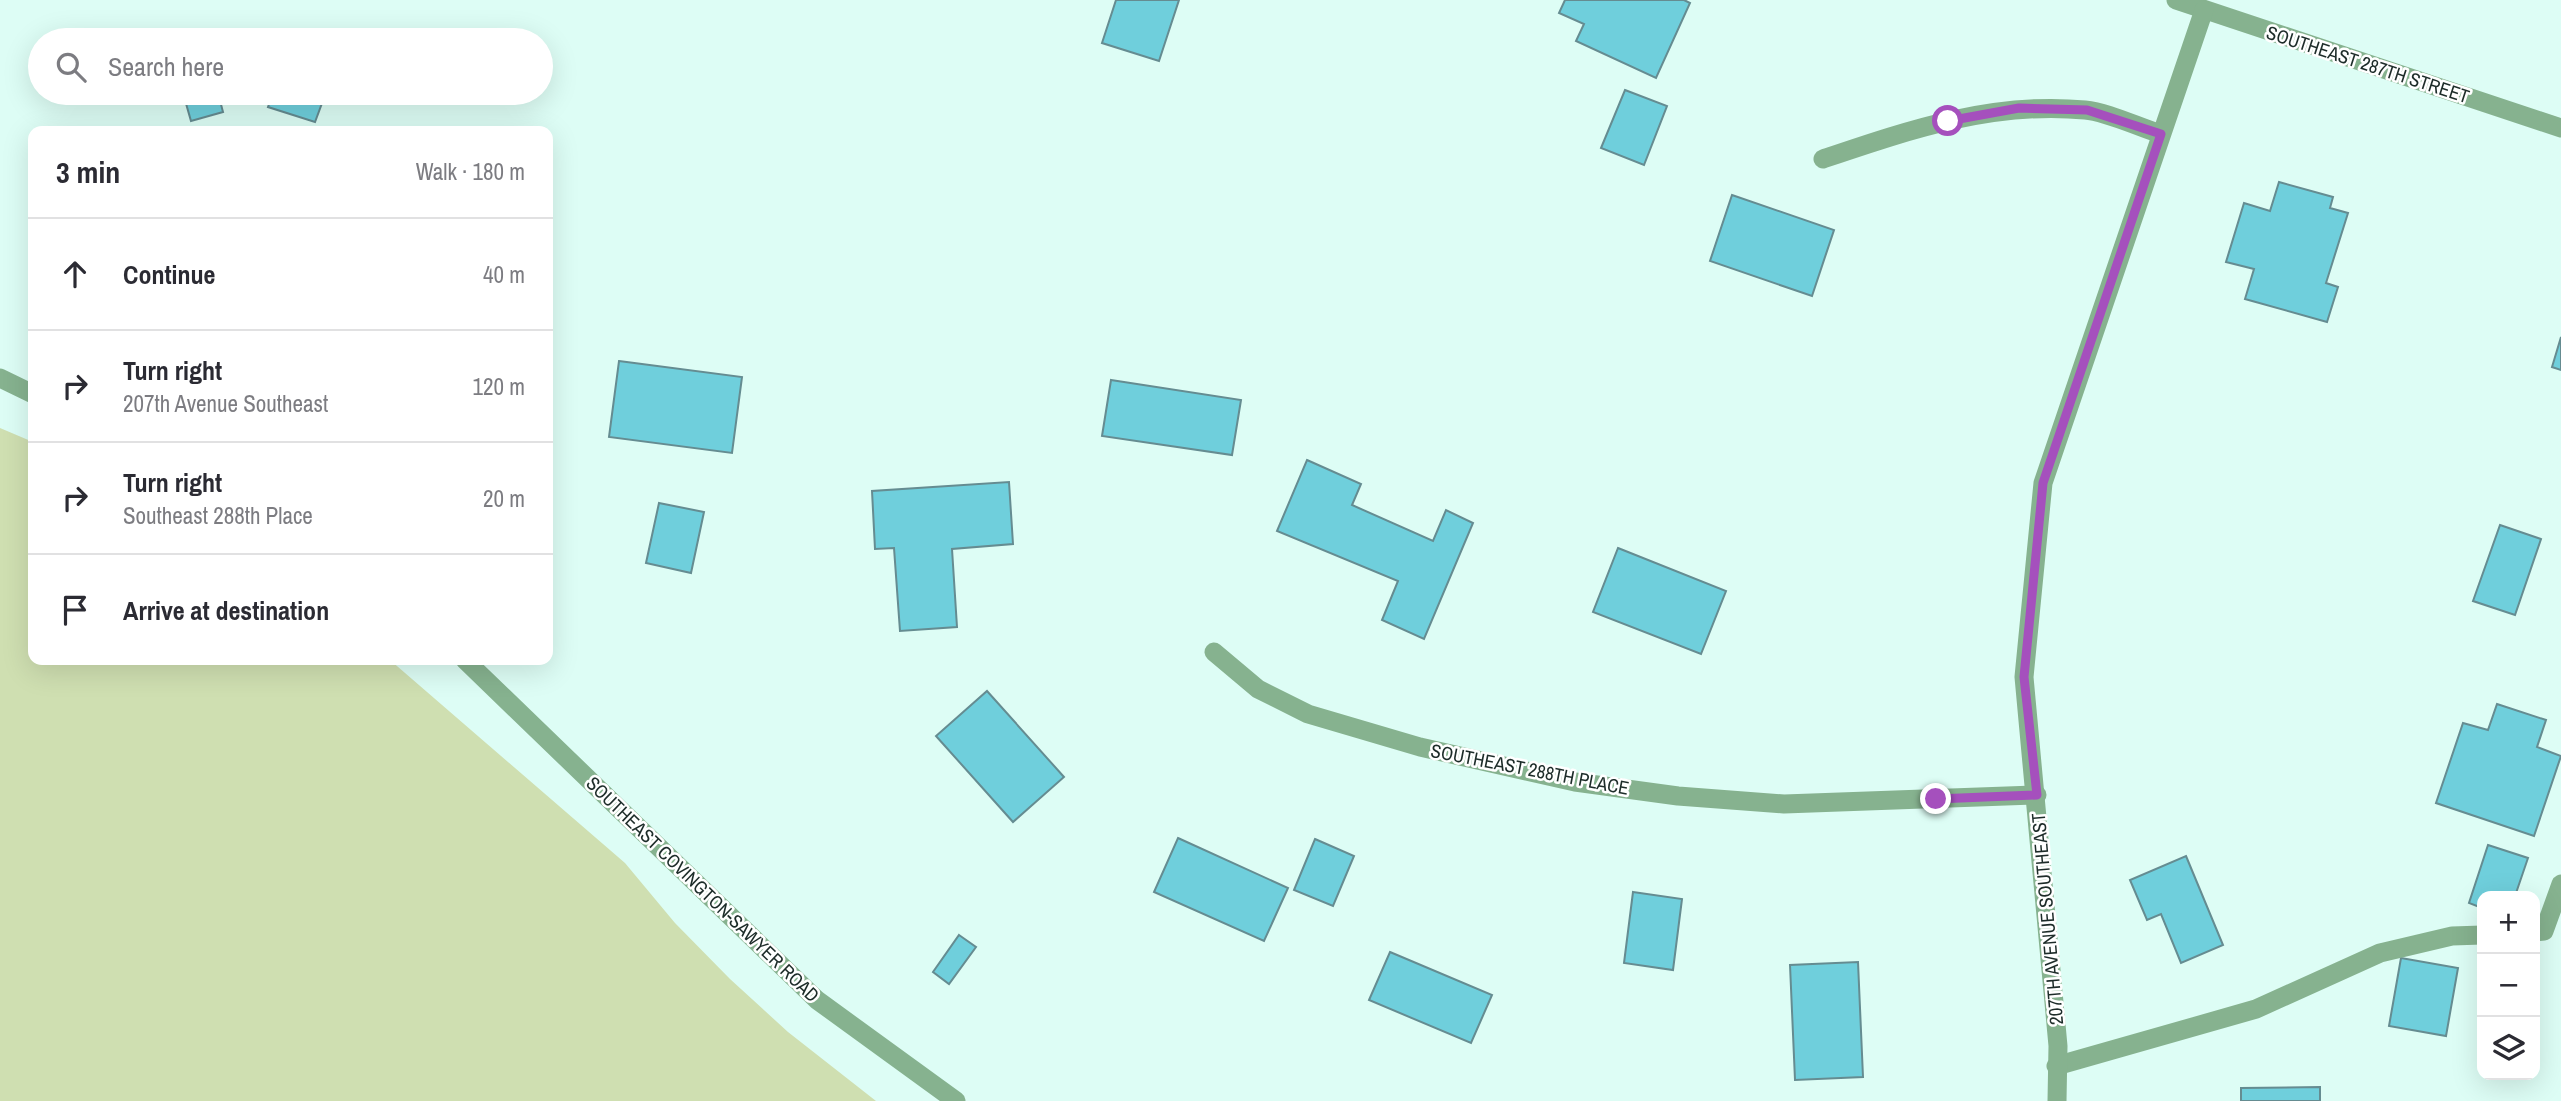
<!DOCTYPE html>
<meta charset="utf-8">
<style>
body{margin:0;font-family:"Archivo Narrow",sans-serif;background:#f2f2f3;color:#2b2b33}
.controls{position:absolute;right:21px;bottom:21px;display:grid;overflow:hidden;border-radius:14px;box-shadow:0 7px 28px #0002}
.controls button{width:63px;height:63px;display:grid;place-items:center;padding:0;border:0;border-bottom:2px solid #e1e1e2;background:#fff;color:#2b2b33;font:35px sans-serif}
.stop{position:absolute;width:21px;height:21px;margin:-16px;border:5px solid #a550bd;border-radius:50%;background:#fff}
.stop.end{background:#a550bd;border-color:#fff;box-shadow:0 2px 7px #0008}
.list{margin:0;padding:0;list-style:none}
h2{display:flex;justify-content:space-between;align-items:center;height:91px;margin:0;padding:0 28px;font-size:30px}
h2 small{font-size:23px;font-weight:400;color:#7c7c81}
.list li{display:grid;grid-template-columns:46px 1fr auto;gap:21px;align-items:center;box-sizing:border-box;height:112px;padding:0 28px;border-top:2px solid #e1e1e2}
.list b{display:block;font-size:26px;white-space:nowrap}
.list p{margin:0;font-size:23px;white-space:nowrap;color:#7c7c81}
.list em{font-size:23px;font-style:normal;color:#7c7c81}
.icon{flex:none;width:38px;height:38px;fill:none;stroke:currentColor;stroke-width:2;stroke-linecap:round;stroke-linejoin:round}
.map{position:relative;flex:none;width:2561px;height:1101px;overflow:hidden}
.search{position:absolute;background:#fff;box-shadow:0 7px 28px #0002;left:28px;top:28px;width:525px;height:77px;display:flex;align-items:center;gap:18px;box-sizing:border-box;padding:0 24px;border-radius:38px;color:#7c7c81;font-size:26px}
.panel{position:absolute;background:#fff;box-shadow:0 7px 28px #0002;left:28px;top:126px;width:525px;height:539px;border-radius:14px}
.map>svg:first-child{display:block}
</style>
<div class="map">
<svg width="2561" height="1101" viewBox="0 0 2561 1101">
<rect width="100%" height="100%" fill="#ddfdf5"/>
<polygon fill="#cfdfb1" points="0,428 33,442 33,660 390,660 625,863 675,923 730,979 788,1032 876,1101 0,1101"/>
<g fill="#6fcfdc" stroke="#658c91" stroke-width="2">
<polygon points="1116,0 1179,0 1159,61 1102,43"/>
<polygon points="1565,0 1684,0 1690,3 1656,78 1576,41 1584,24 1559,13"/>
<polygon points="1625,90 1667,106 1644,165 1601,148"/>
<polygon points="183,93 218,93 223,112 191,121"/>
<polygon points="273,93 319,93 325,95 315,122 268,107"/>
<polygon points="2279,182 2333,197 2330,208 2348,213 2326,283 2338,287 2327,322 2245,299 2254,269 2226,262 2244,203 2270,211"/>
<polygon points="1732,195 1834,230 1812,296 1710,261"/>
<polygon points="2561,337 2561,370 2552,367"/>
<polygon points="619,361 742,377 732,453 609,437"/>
<polygon points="1111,380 1241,400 1232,455 1102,436"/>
<polygon points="1307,460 1361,484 1352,505 1433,541 1446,510 1473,523 1424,639 1382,620 1398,581 1277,531"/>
<polygon points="1009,482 1013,544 952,549 957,627 900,631 894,548 875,549 872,491"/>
<polygon points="659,503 704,512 691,573 646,563"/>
<polygon points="2500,525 2541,539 2515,615 2473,601"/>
<polygon points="1618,548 1726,591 1701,654 1593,612"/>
<polygon points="987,691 1064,777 1013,822 936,736"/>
<polygon points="2497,704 2546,720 2537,747 2561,756 2534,836 2436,803 2463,723 2488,730"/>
<polygon points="1178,838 1288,888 1264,941 1154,892"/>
<polygon points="1315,839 1354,856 1333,906 1294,890"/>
<polygon points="2488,845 2528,858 2515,896 2482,896 2482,908 2469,903"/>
<polygon points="2186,856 2223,945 2181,963 2161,914 2147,920 2130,880"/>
<polygon points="1633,892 1682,899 1673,970 1624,963"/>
<polygon points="959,935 976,947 949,984 933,972"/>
<polygon points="1390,952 1492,995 1471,1043 1369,1000"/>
<polygon points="2401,958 2458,968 2446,1036 2389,1026"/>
<polygon points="1858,962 1863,1077 1795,1080 1790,965"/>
<polygon points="2320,1087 2320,1101 2241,1101 2241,1088"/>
</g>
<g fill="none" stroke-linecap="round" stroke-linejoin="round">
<g stroke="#86b28f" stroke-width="19">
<path d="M1823 159C1909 130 1993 101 2085 110 2108 112 2138 127 2161 134"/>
<polyline points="2535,932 2544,931 2561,884"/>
<polyline points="2056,1066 2256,1009 2380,953 2452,936 2482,935"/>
</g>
<g stroke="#86b28f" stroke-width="19">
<polyline points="2176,0 2561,128"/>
<polyline points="1214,652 1258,689 1308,714 1420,747 1575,782 1678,796 1784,804 2037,795"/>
<polyline points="2057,1101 2058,1046 2024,677 2043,483 2204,10"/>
</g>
<g stroke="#86b28f" stroke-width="19">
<polyline points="0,378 33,394"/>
<polyline points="465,660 817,1000 956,1101"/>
</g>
</g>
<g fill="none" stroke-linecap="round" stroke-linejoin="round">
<polyline stroke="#a550bd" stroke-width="9" points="1936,799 2037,795 2024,677 2043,483 2161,134 2087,110 2019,108 1948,121"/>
</g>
<g text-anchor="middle" stroke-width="5" stroke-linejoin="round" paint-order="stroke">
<g font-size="19" fill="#1d2c29" stroke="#fff">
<text transform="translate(2368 64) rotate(18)" y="7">SOUTHEAST 287TH STREET</text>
<text transform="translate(1530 769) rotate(11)" y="7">SOUTHEAST 288TH PLACE</text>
<text transform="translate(703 889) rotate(44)" y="7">SOUTHEAST COVINGTON-SAWYER ROAD</text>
<text transform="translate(2047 919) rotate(-95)" y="7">207TH AVENUE SOUTHEAST</text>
</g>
</g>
</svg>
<div class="controls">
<button>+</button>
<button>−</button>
<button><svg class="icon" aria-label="layers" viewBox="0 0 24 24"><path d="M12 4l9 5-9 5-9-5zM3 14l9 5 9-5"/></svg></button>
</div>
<div class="stop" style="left:1948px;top:121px"></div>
<div class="stop end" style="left:1936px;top:799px"></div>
<div class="search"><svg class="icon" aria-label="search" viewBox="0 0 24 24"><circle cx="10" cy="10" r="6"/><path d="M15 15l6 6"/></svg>Search here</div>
<section class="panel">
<h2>3 min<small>Walk · 180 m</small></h2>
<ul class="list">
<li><svg class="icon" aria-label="ahead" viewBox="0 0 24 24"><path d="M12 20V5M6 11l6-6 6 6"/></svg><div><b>Continue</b></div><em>40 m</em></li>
<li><svg class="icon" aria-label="right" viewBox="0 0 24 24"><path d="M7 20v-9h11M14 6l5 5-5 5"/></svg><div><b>Turn right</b><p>207th Avenue Southeast</p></div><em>120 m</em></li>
<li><svg class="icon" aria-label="right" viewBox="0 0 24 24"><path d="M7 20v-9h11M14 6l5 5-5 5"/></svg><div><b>Turn right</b><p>Southeast 288th Place</p></div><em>20 m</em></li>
<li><svg class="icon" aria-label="arrive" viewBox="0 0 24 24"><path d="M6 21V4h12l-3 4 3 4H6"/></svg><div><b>Arrive at destination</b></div></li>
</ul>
</section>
</div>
